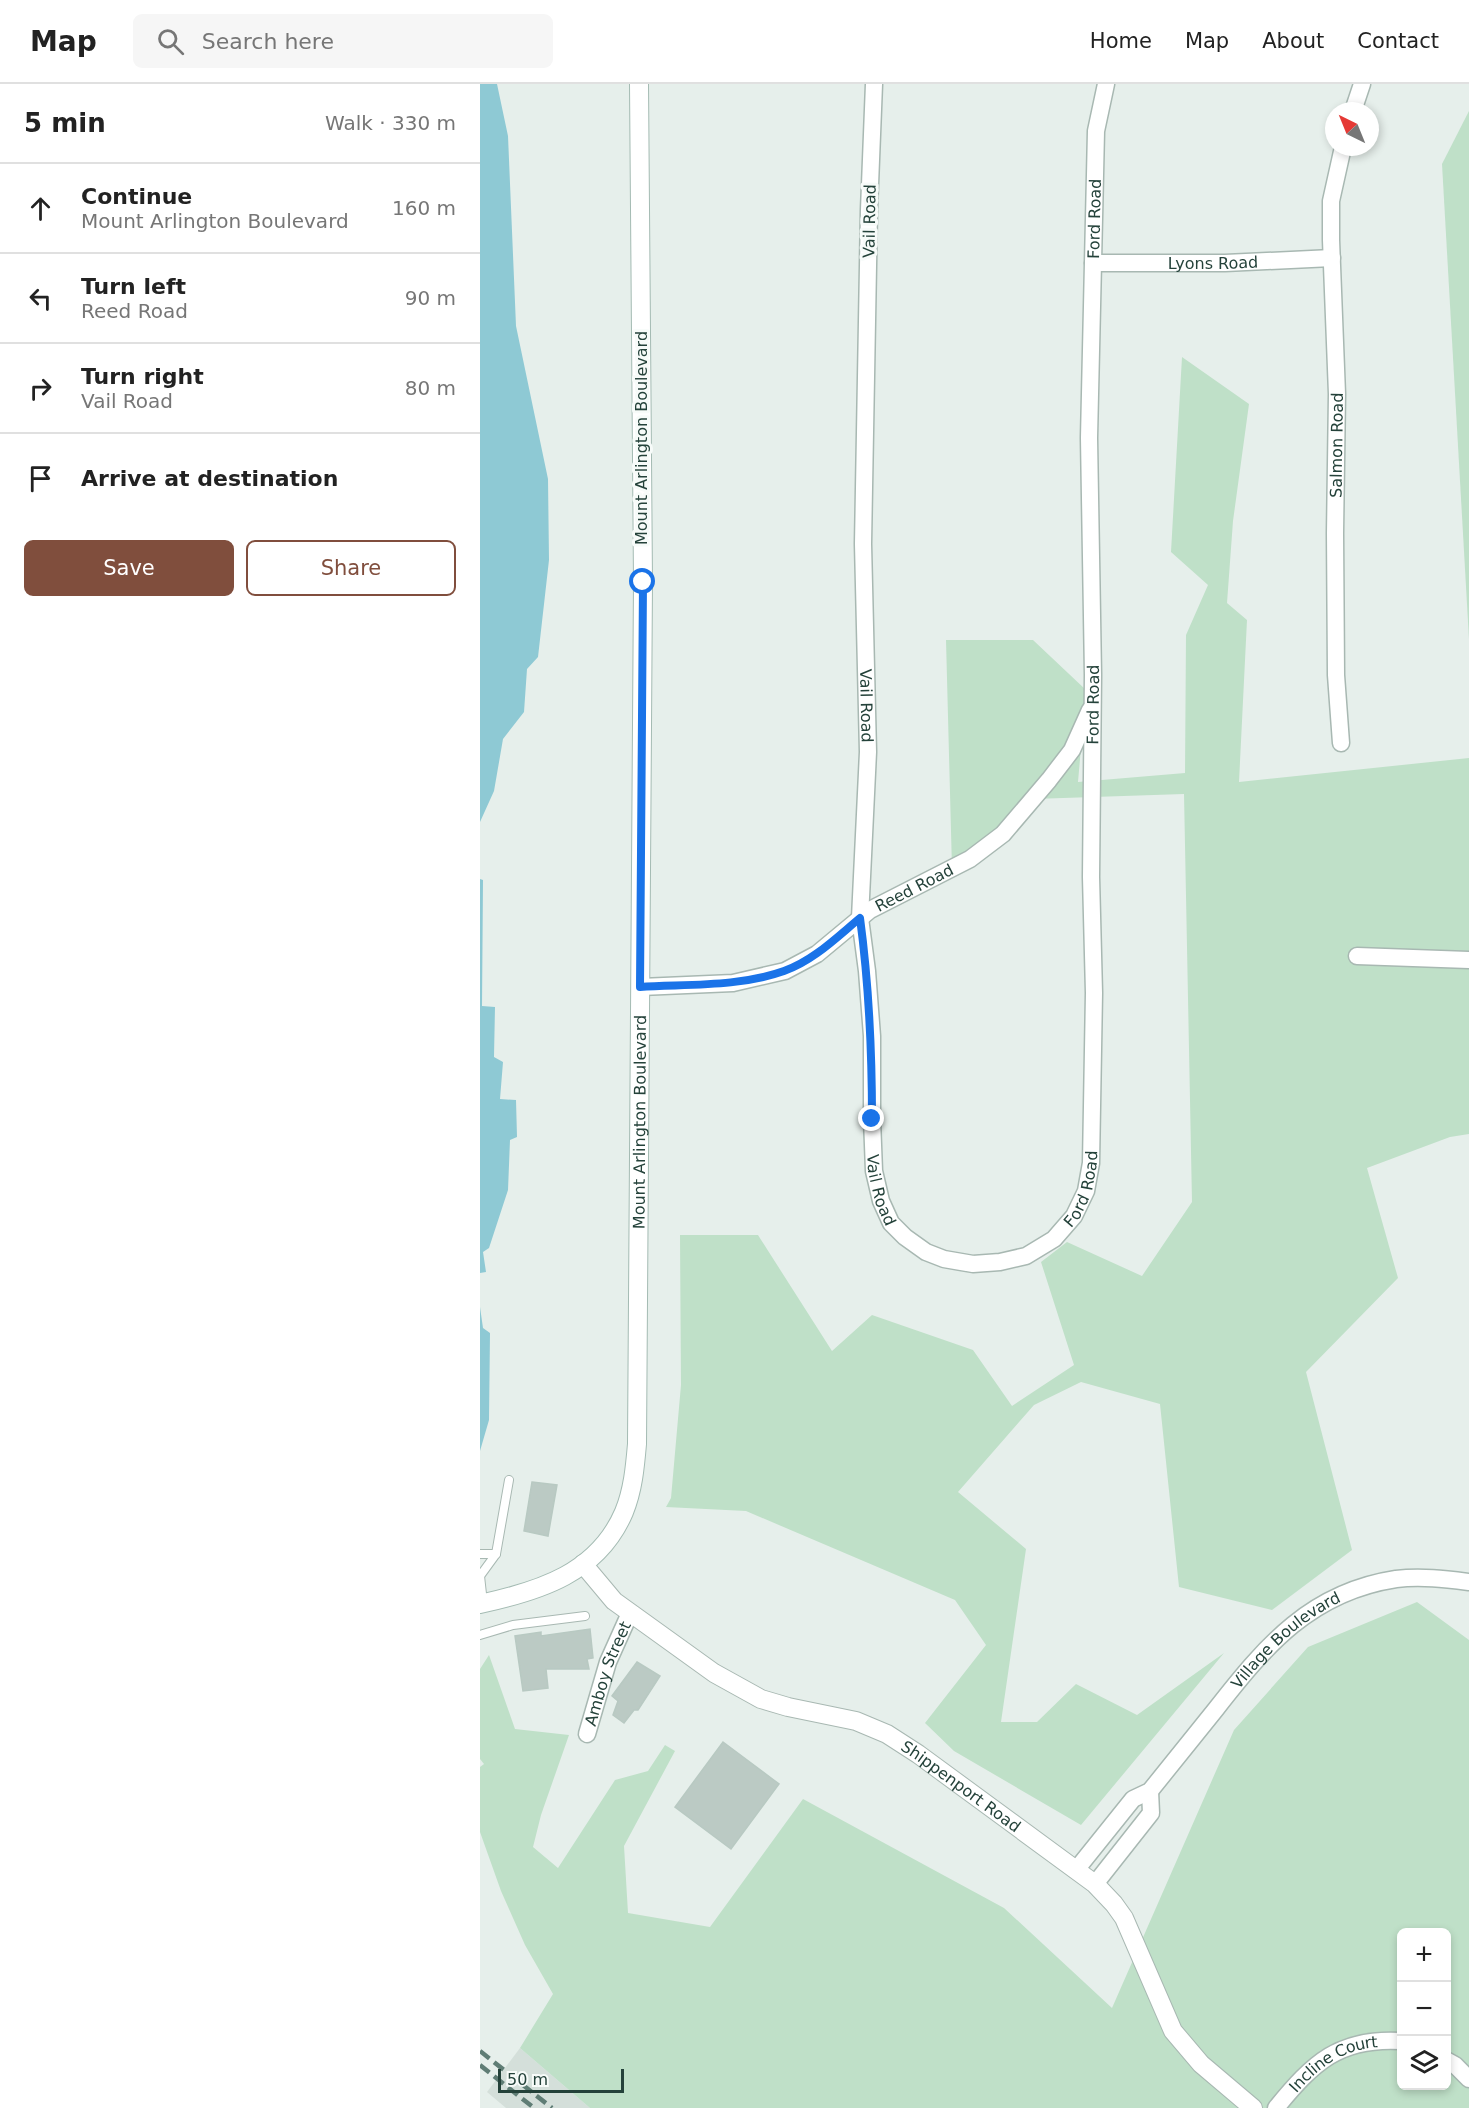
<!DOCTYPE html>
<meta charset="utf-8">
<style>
body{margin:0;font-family:"DejaVu Sans",sans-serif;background:#f6f6f6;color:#222}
.controls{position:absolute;right:18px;bottom:18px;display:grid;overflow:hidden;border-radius:9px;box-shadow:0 3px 9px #0003}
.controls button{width:54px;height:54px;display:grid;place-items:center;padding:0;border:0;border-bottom:2px solid #e0e0e0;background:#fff;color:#222;font:30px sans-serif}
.compass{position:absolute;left:845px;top:18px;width:54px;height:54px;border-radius:50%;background:#fff;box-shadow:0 3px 9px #0003;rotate:317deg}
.scale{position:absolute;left:18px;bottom:15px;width:126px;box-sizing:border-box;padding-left:6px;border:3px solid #24423a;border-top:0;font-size:16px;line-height:21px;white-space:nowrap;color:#24423a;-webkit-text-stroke:4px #f7fbf9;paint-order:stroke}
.stop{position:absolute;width:18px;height:18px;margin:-14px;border:4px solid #1a73e8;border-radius:50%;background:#fff}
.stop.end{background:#1a73e8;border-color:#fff;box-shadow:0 2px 6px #0008}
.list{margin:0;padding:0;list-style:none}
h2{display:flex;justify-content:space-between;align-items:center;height:78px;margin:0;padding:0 24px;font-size:26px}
h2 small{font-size:20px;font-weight:400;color:#767676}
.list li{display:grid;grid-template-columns:39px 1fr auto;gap:18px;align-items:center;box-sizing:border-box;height:90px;padding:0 24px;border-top:2px solid #e0e0e0}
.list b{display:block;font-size:22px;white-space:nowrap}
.list p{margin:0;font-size:20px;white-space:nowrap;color:#767676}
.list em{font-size:20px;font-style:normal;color:#767676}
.actions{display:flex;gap:12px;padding:18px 24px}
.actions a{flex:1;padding:14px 0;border:2px solid #804e3d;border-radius:9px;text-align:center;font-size:21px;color:#804e3d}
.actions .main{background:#804e3d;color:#fff}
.icon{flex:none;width:33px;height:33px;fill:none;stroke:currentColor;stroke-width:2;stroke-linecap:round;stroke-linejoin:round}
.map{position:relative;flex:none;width:989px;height:2024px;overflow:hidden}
header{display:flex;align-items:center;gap:36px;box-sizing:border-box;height:84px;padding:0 30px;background:#fff;border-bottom:2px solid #e0e0e0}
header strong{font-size:28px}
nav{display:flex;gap:33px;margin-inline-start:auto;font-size:21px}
.search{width:420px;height:54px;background:#f6f6f6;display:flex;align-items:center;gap:15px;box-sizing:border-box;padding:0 21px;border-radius:9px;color:#767676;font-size:22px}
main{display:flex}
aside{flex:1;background:#fff}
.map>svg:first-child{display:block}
</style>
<header>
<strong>Map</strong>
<div class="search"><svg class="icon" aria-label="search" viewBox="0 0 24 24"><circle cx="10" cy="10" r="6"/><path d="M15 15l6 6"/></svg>Search here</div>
<nav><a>Home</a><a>Map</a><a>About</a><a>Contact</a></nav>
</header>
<main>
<aside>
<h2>5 min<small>Walk · 330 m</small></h2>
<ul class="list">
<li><svg class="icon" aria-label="ahead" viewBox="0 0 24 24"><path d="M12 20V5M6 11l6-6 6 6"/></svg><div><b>Continue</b><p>Mount Arlington Boulevard</p></div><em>160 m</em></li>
<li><svg class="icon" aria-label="left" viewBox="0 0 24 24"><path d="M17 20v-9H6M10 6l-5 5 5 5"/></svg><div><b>Turn left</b><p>Reed Road</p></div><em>90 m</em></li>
<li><svg class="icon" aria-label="right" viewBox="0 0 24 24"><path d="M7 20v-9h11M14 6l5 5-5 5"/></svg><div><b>Turn right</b><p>Vail Road</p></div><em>80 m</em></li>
<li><svg class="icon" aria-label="arrive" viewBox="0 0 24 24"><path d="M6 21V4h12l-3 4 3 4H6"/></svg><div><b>Arrive at destination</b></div></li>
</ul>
<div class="actions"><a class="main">Save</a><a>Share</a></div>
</aside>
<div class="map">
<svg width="989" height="2024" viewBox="0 0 989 2024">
<rect width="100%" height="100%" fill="#e6efeb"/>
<polygon fill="#d4dfda" points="40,1964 110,2024 26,2024 7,2008"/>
<g fill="#bfe0c8" fill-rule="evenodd">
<polygon points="989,27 989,555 962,80"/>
<polygon points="702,273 769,320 753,437 747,519 767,536 759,698 989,674 989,1050 970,1053 887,1084 918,1194 826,1288 872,1466 792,1526 699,1503 680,1320 601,1298 554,1321 478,1408 546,1465 521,1638 557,1638 596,1600 657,1631 744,1569 601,1741 474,1667 445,1639 506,1561 475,1516 266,1427 186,1423 191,1414 201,1301 200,1151 278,1151 352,1267 392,1231 493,1266 532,1322 594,1281 561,1178 587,1158 662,1192 712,1118 704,710 553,715 472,785 466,556 553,556 606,606 598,698 705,689 706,551 728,501 691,468"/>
<path d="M937 1518 989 1556V2024H110L40 1964 73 1910 45 1861 21 1807 0 1748V1683L4 1680 0 1675V1585L9 1571 35 1645 89 1651 61 1731 53 1763 78 1784 135 1696 168 1687 185 1661 195 1667 144 1762 148 1829 230 1843 323 1715 524 1824 632 1924 754 1646 828 1563ZM922 1848H966V2002H922Z"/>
</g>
<g fill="#8ec9d4">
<polygon points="0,0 17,0 28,52 36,242 68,395 69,476 58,573 47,585 44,628 23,655 14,707 0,738"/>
<polygon points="0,795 3,796 2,922 15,923 14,973 23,978 20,1015 36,1016 37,1053 30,1056 28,1106 9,1164 3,1168 6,1188 0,1189"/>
<polygon points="0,1223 3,1244 10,1249 9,1336 0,1367"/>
</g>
<g fill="#bbcac4" stroke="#b8c9c2" stroke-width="1.5">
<polygon points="52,1398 77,1401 68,1452 44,1447"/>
<polygon points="110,1545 113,1574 107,1575 109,1585 66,1585 68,1604 43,1607 35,1552 61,1548 61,1552"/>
<polygon points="157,1578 180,1592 158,1626 154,1626 144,1639 133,1631 138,1617 132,1612"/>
<polygon points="243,1658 299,1700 251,1765 195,1723"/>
</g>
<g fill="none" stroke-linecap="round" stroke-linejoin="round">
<defs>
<g id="service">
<polyline points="0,1470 16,1470"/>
<polyline points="0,1492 16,1470 29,1396"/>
<polyline points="0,1492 3,1519"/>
<polyline points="0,1551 33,1541 105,1532"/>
</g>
<g id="minor">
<path id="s1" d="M394 0 389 126 383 460 388 668 380 834 387 887 392 952V1035L394 1087 401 1117 411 1139 425 1153 446 1168 464 1175 493 1180 520 1178 546 1172 574 1155 594 1132 606 1107 611 1079 614 909 611 793 613 591 609 354 616 47 626 0"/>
<polyline points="873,27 882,0"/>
<path id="s2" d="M613 179H745L852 174"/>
<path id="s3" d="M861 659 856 591 855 449 857 310 851 156V117L863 63"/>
<polyline points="877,872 989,876"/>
<path id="s4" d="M161 903 253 899 305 887 337 870 390 826 490 775 523 750 569 696 592 666 610 626"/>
<path id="s5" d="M107 1650 128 1578 150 1529"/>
<path id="s6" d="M596 1786 653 1715 670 1707C692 1680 714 1652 736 1625 786 1561 831 1508 916 1495 941 1492 965 1495 989 1498"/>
<polyline points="615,1800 671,1729 670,1707"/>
<polyline points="966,1976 975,1981 989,1995"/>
<path id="s7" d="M796 2024C833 1979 859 1953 922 1957"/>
</g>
<g id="tertiary">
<path id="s8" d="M103 1480 134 1517 234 1589 281 1615 308 1623 376 1637 407 1650 438 1670 615 1800 634 1820 644 1834 693 1947 721 1980 773 2024"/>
</g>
<g id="secondary">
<path id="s9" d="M0 1520C60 1507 118 1489 144 1428 153 1406 155 1383 157 1360L163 498 159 0"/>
</g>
</defs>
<use href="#service" stroke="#a8b8b2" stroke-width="10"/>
<use href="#minor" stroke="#a8b8b2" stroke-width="19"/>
<use href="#tertiary" stroke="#a8b8b2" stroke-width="20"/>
<use href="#secondary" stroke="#a4bbb3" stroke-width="20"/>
<use href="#service" stroke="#fff" stroke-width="8"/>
<use href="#minor" stroke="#fff" stroke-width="16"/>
<use href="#tertiary" stroke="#fff" stroke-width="18"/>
<use href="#secondary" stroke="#fff" stroke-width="18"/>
<g stroke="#5f7d75" stroke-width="4.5" stroke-dasharray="12 6" stroke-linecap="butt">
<polyline points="0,1967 72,2024"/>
<polyline points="0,1981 54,2024"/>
</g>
</g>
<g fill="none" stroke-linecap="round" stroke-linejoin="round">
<path stroke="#1a73e8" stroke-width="8" d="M163 498 160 903C208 900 259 903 304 887 333 877 357 853 380 834 389 901 392 967 392 1035"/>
</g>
<g text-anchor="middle" stroke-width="6" stroke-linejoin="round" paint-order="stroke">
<g font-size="16" fill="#24423a" stroke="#f7fbf9">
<text dy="6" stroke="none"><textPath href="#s1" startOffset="2355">Ford Road</textPath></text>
<text transform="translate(389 137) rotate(-89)" y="6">Vail Road</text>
<text dy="6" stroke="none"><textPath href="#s2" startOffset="120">Lyons Road</textPath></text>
<text transform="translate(161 354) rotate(-90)" y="6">Mount Arlington Boulevard</text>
<text dy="6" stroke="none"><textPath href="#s3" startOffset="298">Salmon Road</textPath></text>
<text dy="6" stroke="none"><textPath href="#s1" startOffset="1869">Ford Road</textPath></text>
<text dy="6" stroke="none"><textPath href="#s1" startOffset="622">Vail Road</textPath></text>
<text dy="6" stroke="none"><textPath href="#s4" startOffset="300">Reed Road</textPath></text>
<text dy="6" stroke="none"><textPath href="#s9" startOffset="570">Mount Arlington Boulevard</textPath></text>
<text dy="6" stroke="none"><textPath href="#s1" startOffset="1383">Ford Road</textPath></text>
<text dy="6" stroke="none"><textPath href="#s1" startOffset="1108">Vail Road</textPath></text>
<text dy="6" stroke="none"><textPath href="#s6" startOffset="314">Village Boulevard</textPath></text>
<text dy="6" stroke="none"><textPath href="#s5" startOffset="64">Amboy Street</textPath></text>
<text dy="6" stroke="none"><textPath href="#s8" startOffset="447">Shippenport Road</textPath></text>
<text dy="6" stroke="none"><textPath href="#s7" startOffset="75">Incline Court</textPath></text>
</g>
</g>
</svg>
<div class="controls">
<button>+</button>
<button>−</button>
<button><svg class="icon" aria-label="layers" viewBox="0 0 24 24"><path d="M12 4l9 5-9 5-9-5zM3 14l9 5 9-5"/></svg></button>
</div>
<svg class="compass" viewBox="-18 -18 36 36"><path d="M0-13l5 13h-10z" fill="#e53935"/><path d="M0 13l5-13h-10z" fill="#767676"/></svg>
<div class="scale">50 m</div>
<div class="stop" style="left:163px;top:498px"></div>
<div class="stop end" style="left:392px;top:1035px"></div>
</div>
</main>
